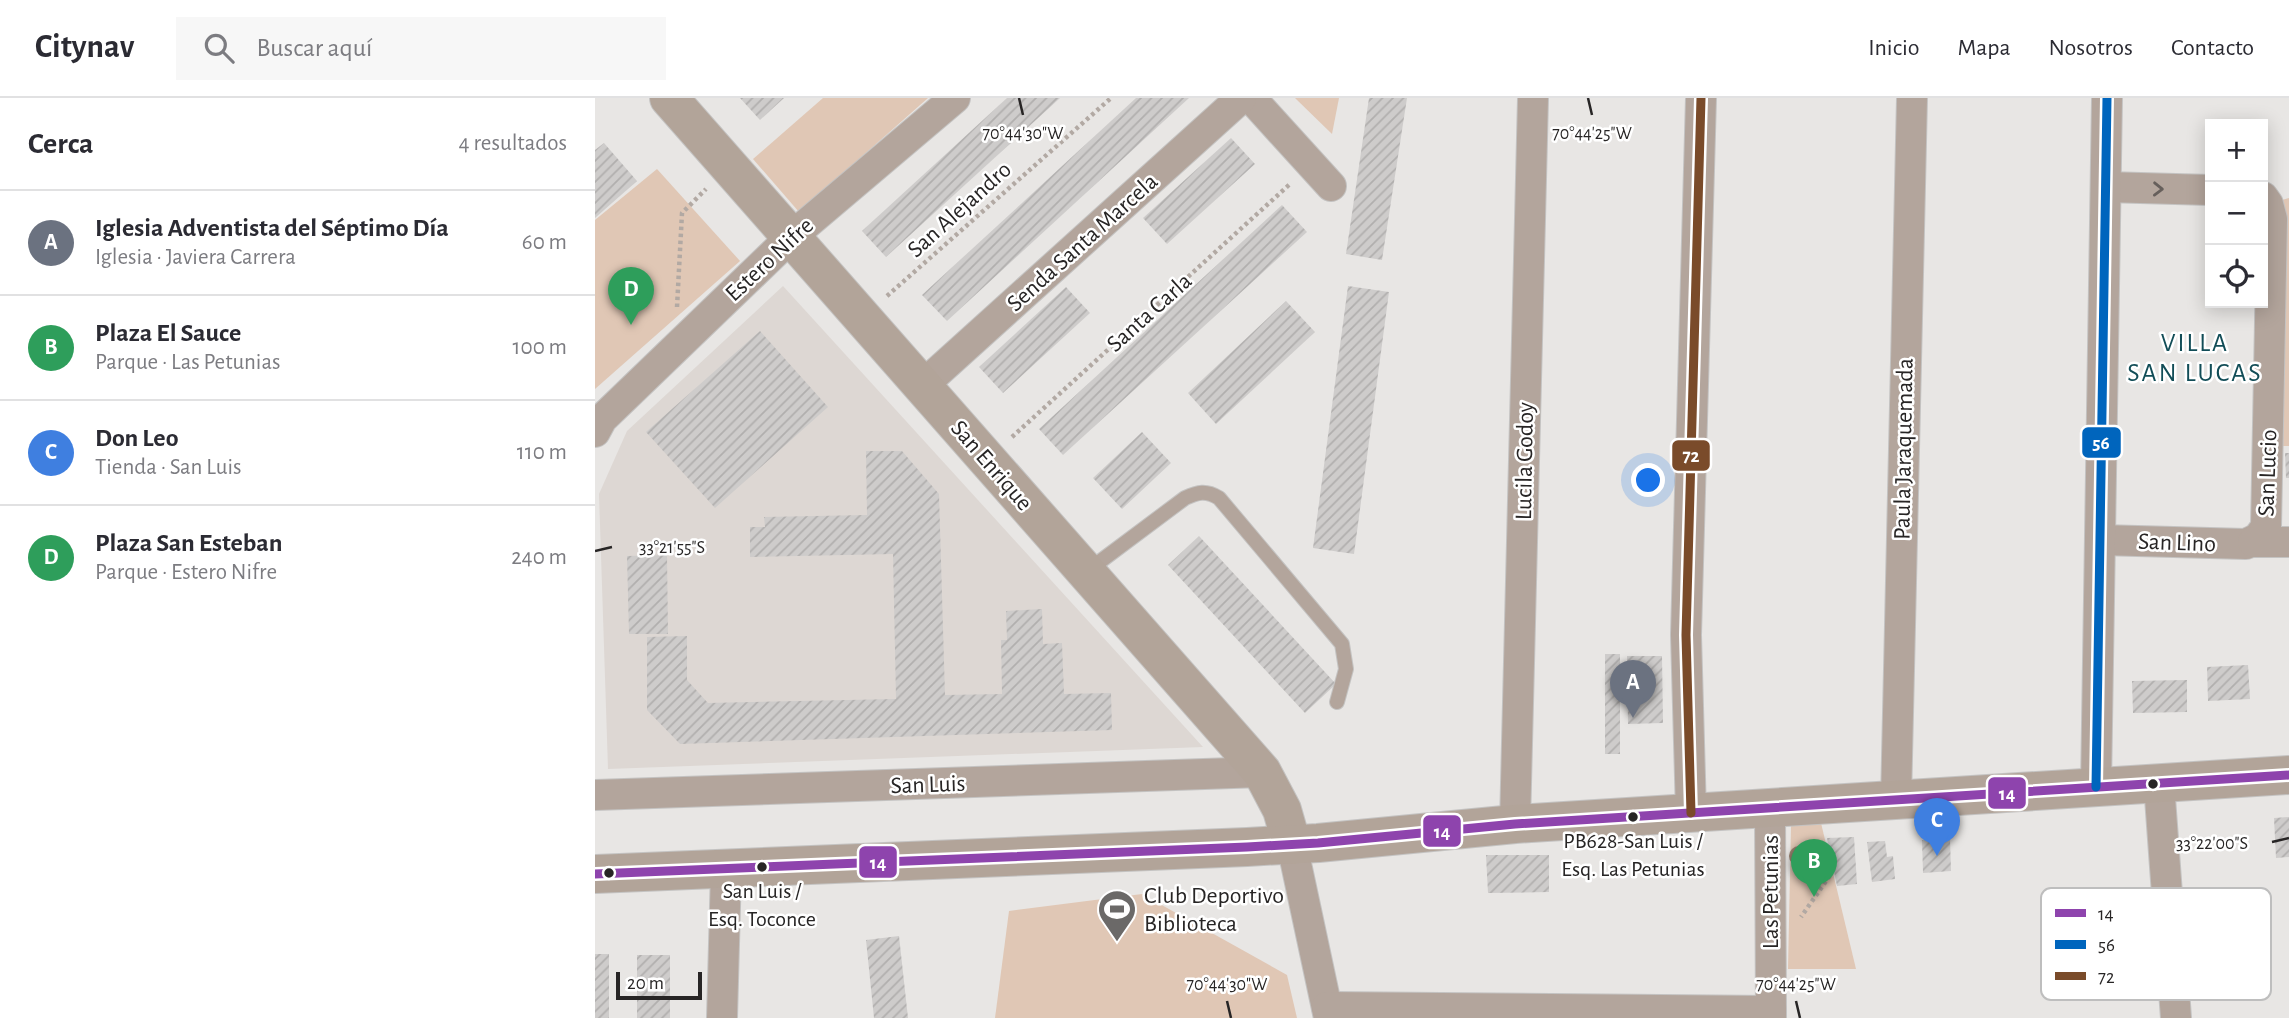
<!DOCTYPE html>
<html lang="es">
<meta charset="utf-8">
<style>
body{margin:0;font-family:"Alegreya Sans",sans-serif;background:#f7f7f7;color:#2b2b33}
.controls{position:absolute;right:21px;top:21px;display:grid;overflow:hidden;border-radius:0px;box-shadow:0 4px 18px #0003}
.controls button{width:63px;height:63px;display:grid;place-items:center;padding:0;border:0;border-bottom:2px solid #e1e1e2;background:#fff;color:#2b2b33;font:35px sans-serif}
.scale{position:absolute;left:21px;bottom:18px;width:86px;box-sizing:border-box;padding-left:7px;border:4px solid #272525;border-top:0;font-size:19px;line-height:24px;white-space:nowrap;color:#272525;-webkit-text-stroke:5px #fff;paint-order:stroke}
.you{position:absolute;left:1054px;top:383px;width:24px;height:24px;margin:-18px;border:5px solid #fff;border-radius:50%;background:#1a73e8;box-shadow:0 0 0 10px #1a73e833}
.badge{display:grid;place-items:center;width:46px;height:46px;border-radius:50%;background:#6b6968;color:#fff;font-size:23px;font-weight:700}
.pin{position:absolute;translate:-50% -58px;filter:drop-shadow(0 2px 4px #0008)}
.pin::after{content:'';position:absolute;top:37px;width:24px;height:21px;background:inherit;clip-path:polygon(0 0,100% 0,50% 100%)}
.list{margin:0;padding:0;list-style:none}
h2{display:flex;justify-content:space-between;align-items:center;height:91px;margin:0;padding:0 28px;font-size:30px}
h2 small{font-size:23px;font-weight:400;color:#7c7c81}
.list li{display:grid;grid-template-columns:46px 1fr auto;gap:21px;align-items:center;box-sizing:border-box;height:105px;padding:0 28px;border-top:2px solid #e1e1e2}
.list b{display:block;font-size:26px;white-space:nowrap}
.list p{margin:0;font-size:23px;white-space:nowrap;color:#7c7c81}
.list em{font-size:23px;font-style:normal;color:#7c7c81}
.icon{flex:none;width:38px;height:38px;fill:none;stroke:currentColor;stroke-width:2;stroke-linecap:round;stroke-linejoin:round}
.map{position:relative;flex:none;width:1694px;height:920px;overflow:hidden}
header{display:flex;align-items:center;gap:42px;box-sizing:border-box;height:98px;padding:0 35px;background:#fff;border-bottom:2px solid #e1e1e2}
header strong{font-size:33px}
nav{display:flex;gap:38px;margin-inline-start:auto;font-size:24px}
.search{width:490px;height:63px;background:#f7f7f7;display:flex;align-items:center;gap:18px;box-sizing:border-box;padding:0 24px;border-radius:0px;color:#7c7c81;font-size:26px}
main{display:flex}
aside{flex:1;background:#fff}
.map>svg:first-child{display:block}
</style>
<header>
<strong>Citynav</strong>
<div class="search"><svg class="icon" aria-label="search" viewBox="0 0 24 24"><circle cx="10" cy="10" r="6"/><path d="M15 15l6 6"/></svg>Buscar aquí</div>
<nav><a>Inicio</a><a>Mapa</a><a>Nosotros</a><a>Contacto</a></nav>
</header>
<main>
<aside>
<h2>Cerca<small>4 resultados</small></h2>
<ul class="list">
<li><span class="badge" style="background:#6b7280">A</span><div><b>Iglesia Adventista del Séptimo Día</b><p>Iglesia · Javiera Carrera</p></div><em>60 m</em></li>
<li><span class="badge" style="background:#2e9e5b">B</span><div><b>Plaza El Sauce</b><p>Parque · Las Petunias</p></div><em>100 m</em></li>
<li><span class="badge" style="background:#3f7fe0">C</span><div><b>Don Leo</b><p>Tienda · San Luis</p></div><em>110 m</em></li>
<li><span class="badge" style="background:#2e9e5b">D</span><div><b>Plaza San Esteban</b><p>Parque · Estero Nifre</p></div><em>240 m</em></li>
</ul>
</aside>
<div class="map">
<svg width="1694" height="920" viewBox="0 0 1694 920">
<defs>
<pattern id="building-hatch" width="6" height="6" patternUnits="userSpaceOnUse" patternTransform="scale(1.75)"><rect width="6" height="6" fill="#cecccb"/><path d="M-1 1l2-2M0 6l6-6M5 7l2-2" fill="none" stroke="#b1afae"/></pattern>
</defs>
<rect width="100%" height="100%" fill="#e8e6e4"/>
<polygon fill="#ddd7d3" points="188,188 608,649 13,671 4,396 32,333"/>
<g fill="#e0c7b5">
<polygon points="228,0 333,0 204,114 158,61"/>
<polygon points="700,0 744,0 737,36"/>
<polygon points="62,71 145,163 0,291 0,122"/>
<polygon points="1694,100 1694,348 1683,348 1687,102"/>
<polygon points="1226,725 1261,871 1193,871 1196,728"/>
<polygon points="547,796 692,877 702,920 400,920 414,813"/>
</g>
<g fill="url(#building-hatch)">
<polygon points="145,0 189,0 165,22"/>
<polygon points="412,0 465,0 291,159 267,133"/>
<polygon points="541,0 594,0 352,223 327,197"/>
<polygon points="774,0 812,0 787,162 751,156"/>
<polygon points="636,40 660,66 572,146 548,120"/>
<polygon points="9,45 42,83 0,120 0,52"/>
<polygon points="687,107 712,134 468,357 444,331"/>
<polygon points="753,188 794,194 759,456 718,450"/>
<polygon points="471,189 495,215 408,295 384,269"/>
<polygon points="691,203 720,234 621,326 593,295"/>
<polygon points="165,233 233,309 120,410 51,334"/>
<polygon points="547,334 576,365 527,411 498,380"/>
<polygon points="271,353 307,353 344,396 350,597 407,596 406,542 412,542 411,513 447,511 448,546 467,545 469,596 516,595 517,632 85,646 52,612 52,539 92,538 92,582 113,605 301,601 298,456 155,459 155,429 170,429 169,419 272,417"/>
<polygon points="1690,355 1694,355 1694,380 1691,380"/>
<polygon points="604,438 741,586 710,615 573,467"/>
<polygon points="72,457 73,536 34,536 32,458"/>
<rect x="1010" y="556" width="15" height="100"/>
<polygon points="1032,558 1067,558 1068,625 1033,626"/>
<polygon points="1653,567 1655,601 1613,603 1612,569"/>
<polygon points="1592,582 1592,614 1538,615 1537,583"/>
<polygon points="1694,719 1694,759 1681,760 1679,720"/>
<polygon points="1259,739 1262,786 1242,788 1232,740"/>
<polygon points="1355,741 1356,773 1328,775 1327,742"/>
<polygon points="1290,743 1292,759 1298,758 1300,781 1277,784 1272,744"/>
<polygon points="891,757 954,757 954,794 893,795"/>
<polygon points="304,838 313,920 279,920 271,842"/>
<rect x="0" y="856" width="14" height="64"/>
<rect x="42" y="857" width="33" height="63"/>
</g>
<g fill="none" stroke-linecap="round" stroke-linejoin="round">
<defs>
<path id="lane" d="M491 474 590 400C603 394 611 392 624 400L747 546 751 571 742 604"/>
<g id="street">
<polyline points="656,0 736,88"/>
<polyline points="1511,89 1615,92"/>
<polyline points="327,288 646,0"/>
<polyline points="0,334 7,321 196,139 360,0"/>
<polyline points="1506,442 1651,446 1663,440 1671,429 1677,121 1673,106 1668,99"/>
<polyline points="1658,444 1694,444"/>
<polyline points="1564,686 1581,920"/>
<polyline points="1501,689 1512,0"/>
<polyline points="0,697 667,674"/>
<polyline points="1301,703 1317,0"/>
<polyline points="1175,711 1176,920"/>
<polyline points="1096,715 1091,537 1106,0"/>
<polyline points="920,726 938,0"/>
<polyline points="697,747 734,920"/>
<polyline points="732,909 1176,913"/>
<polyline points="127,920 131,772"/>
</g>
<g id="secondary">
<polyline points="74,0 667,674 687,712 697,747"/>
<polyline points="0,776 652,749 723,745 920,726 1694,677"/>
</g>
</defs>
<use href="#lane" stroke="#c4c3c2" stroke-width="16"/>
<use href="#street" stroke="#c4c3c2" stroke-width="32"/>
<use href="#secondary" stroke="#c4c3c2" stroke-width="40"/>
<g stroke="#b2a9a3" stroke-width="4.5" stroke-dasharray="3.5 3.5" stroke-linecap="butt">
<polyline points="292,198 516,0"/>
<polyline points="82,209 87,115 111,91"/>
<polyline points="417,339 695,86"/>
<polyline points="1204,748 1232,760 1236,776 1206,819"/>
</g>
<use href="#lane" stroke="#b3a59c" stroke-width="14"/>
<use href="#street" stroke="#b3a59c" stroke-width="30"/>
<use href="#secondary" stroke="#b2a499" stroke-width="38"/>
<defs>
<polyline id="bus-1" points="0,776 652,749 723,745 920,726 1694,677"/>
<polyline id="bus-2" points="1501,689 1512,0"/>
<polyline id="bus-3" points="1096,715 1091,537 1106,0"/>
</defs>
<use href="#bus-1" stroke="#fff" stroke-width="14"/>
<use href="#bus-2" stroke="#fff" stroke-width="14"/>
<use href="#bus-3" stroke="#fff" stroke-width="14"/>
<use href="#bus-1" stroke="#8e44ad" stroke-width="9"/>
<use href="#bus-2" stroke="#0065bd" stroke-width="9"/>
<use href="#bus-3" stroke="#7a4b2a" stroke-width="9"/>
</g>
<circle fill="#9c8472" cx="1204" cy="758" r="10"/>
<defs><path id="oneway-chevron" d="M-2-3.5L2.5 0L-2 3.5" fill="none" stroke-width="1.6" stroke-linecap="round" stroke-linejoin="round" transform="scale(1.75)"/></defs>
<use stroke="#665f5b" href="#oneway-chevron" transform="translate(1563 91) rotate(1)"/>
<path fill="none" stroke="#272525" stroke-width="2.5" d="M424 0 428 17M993 0 997 17M0 453 17 449M1677 744 1694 740M632 903 636 920M1201 903 1205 920"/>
<defs>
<symbol id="stadium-pin" viewBox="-11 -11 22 30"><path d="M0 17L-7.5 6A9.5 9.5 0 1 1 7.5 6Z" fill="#6b6968" stroke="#fff"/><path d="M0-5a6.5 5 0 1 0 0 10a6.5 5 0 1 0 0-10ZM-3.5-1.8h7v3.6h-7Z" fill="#fff"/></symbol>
</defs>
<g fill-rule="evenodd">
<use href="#stadium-pin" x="500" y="789" width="44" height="60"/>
</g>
<g fill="#272525" stroke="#fff" stroke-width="2.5">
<circle cx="1558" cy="686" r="6"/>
<circle cx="1038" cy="719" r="6"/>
<circle cx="167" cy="769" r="6"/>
<circle cx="14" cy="775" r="6"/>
</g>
<g text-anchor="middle" stroke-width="5" stroke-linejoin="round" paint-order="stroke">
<g font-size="22" fill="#272525" stroke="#fff">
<text x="1038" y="750">PB628-San Luis /<tspan x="1038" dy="28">Esq. Las Petunias</tspan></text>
<text x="167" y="800">San Luis /<tspan x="167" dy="28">Esq. Toconce</tspan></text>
</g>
<g font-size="24" fill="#272525" stroke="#fff">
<text transform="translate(364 111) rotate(-42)" y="8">San Alejandro</text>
<text transform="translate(487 144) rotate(-42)" y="8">Senda Santa Marcela</text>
<text transform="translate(174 161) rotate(-43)" y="8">Estero Nifre</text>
<text transform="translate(554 214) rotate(-42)" y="8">Santa Carla</text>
<text transform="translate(1308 351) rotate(-89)" y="8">Paula Jaraquemada</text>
<text transform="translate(929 363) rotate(-89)" y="8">Lucila Godoy</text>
<text transform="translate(397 367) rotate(49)" y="8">San Enrique</text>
<text transform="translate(1672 375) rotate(-88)" y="8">San Lucio</text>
<text transform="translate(1582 444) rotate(2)" y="8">San Lino</text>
<text transform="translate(333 686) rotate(-2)" y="8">San Luis</text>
<text transform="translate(1175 794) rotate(-90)" y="8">Las Petunias</text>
</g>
<g font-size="24" fill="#272525" stroke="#fff" text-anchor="start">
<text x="549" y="805">Club Deportivo<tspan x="549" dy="28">Biblioteca</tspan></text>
</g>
<g font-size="26" letter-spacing="2" fill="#124d57" stroke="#fff">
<text x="1600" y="253">VILLA<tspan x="1600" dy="30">SAN LUCAS</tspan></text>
</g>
</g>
<rect x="1446" y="790" width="230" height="112" rx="10" fill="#fff" stroke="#bebebe" stroke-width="2"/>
<rect x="1460" y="811" width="31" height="8" fill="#8e44ad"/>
<rect x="1460" y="842" width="31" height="9" fill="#0065bd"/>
<rect x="1460" y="874" width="31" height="8" fill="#7a4b2a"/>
<g font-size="19" fill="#272525">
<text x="1503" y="822">14</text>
<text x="1503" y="853">56</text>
<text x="1503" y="885">72</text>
</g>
<g font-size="18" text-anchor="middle" fill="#272525" stroke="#fff" stroke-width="5" stroke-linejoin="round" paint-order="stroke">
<text x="428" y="41">70°44'30"W</text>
<text x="997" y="41">70°44'25"W</text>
<text x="77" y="455">33°21'55"S</text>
<text x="1617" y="751">33°22'00"S</text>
<text x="632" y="892">70°44'30"W</text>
<text x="1201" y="892">70°44'25"W</text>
</g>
<g stroke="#fff" stroke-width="2.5">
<rect x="1486" y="328" width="41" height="33" rx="7" fill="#0065bd"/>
<rect x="1076" y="341" width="40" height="33" rx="7" fill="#7a4b2a"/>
<rect x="1392" y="678" width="40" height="34" rx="7" fill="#8e44ad"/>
<rect x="827" y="716" width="40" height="34" rx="7" fill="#8e44ad"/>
<rect x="263" y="747" width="40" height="34" rx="7" fill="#8e44ad"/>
</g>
<g font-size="19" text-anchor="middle" font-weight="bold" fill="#fff">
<text x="1506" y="351">56</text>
<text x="1096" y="364">72</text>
<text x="1412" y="702">14</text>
<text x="847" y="740">14</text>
<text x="283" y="771">14</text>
</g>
</svg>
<div class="controls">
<button>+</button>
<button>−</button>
<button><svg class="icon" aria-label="locate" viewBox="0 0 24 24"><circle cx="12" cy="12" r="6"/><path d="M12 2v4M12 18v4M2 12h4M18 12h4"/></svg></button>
</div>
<div class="scale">20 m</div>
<div class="you"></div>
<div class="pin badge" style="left:1038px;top:620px;background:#6b7280">A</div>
<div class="pin badge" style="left:1219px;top:799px;background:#2e9e5b">B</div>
<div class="pin badge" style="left:1342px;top:758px;background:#3f7fe0">C</div>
<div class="pin badge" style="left:36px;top:227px;background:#2e9e5b">D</div>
</div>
</main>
